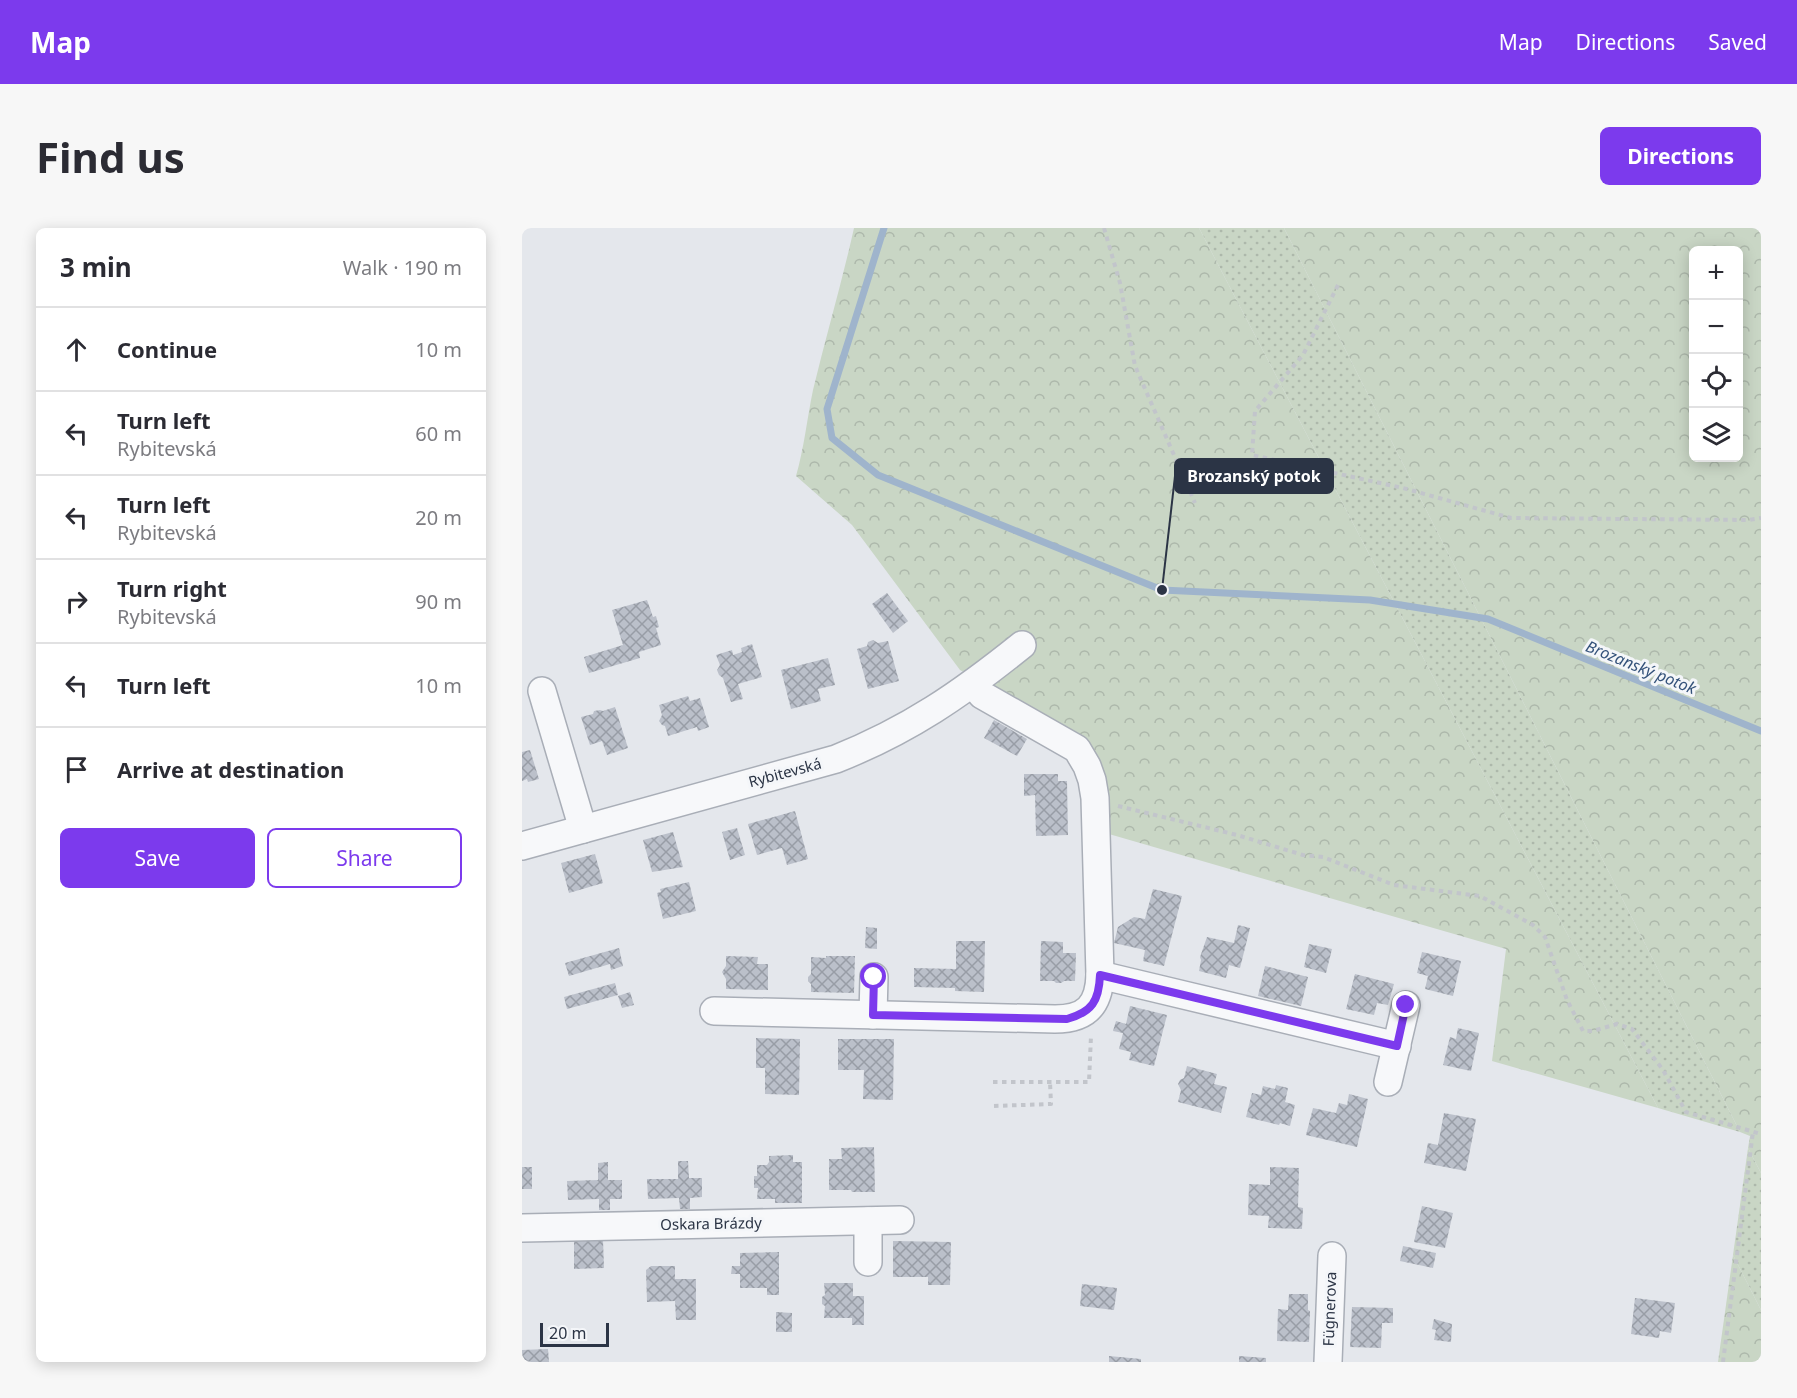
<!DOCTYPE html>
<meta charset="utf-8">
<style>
body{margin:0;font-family:"Noto Sans",sans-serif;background:#f7f7f7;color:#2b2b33}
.controls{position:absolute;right:18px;top:18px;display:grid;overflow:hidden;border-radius:9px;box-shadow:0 3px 15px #0003}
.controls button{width:54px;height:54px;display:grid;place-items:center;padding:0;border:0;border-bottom:2px solid #e1e1e2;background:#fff;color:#2b2b33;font:30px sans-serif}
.scale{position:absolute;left:18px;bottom:15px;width:69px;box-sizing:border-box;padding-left:6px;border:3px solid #2b3445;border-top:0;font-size:16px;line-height:21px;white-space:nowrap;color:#2b3445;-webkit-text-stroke:4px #f4f6f9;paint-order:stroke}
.stop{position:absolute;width:18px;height:18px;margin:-14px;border:4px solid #7c3aed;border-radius:50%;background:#fff}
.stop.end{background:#7c3aed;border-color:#fff;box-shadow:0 2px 6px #0008}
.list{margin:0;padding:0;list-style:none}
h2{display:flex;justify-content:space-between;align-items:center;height:78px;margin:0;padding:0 24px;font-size:26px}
h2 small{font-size:20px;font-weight:400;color:#7c7c81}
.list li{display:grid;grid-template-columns:39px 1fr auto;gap:18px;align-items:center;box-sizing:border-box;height:84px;padding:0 24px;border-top:2px solid #e1e1e2}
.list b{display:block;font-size:22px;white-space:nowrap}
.list p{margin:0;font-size:20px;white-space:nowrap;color:#7c7c81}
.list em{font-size:20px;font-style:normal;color:#7c7c81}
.actions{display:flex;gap:12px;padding:18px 24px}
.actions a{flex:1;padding:14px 0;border:2px solid #7c3aed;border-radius:9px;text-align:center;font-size:21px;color:#7c3aed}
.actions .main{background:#7c3aed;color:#fff}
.icon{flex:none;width:33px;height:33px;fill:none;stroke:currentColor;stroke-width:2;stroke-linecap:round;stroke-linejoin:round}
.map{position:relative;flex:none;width:1239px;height:1134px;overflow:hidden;border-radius:9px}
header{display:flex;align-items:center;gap:36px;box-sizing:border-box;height:84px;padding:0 30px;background:#7c3aed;color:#fff}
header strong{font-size:28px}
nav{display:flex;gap:33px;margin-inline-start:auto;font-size:21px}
.intro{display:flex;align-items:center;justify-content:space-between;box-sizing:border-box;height:144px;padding:0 36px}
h1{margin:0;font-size:42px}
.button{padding:15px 27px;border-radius:9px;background:#7c3aed;color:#fff;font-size:21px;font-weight:700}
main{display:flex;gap:36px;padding:0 36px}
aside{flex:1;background:#fff;border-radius:9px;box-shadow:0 3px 15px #0003}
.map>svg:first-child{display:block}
</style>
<header>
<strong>Map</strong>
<nav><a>Map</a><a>Directions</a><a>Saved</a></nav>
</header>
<div class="intro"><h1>Find us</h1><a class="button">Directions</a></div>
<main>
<aside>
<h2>3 min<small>Walk · 190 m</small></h2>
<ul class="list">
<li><svg class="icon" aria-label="ahead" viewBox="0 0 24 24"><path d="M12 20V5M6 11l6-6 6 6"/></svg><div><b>Continue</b></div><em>10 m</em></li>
<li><svg class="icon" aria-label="left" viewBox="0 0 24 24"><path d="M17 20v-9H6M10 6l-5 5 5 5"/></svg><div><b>Turn left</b><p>Rybitevská</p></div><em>60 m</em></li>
<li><svg class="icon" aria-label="left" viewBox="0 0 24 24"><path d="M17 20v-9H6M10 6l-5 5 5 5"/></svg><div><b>Turn left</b><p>Rybitevská</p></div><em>20 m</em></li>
<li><svg class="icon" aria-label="right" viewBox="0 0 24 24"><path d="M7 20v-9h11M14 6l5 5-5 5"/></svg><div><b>Turn right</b><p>Rybitevská</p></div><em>90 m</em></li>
<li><svg class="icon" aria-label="left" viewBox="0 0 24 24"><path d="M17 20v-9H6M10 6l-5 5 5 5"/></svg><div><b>Turn left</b></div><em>10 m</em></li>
<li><svg class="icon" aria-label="arrive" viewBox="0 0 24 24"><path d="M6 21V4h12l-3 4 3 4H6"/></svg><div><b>Arrive at destination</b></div></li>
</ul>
<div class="actions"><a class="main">Save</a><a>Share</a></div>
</aside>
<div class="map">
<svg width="1239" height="1134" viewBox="0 0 1239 1134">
<defs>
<pattern id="grass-dots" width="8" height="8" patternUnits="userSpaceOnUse" patternTransform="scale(1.5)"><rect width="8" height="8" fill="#c9d6c5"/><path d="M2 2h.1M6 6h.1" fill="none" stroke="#adb8ab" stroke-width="1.8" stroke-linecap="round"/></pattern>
<pattern id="forest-crowns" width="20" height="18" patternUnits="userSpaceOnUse" patternTransform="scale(1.5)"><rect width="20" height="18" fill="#c9d6c5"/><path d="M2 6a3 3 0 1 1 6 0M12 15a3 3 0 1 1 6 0" fill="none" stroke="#adb8ab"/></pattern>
<pattern id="building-cross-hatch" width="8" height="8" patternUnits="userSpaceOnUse" patternTransform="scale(1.5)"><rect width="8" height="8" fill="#bbc0ca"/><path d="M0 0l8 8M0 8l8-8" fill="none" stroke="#989da6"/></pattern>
</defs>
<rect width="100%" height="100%" fill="#e4e7ec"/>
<g fill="url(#grass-dots)">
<polygon points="677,0 762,0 1218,904 1136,880"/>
<polygon points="1226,920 1239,945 1239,1082 1211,1027"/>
</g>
<g fill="url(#forest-crowns)" fill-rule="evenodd">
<path d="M332 0H677L1136 880 970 833 984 721 580 604 562 516 438 442 330 297 274 248C282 220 285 191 291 162 304 108 320 54 332 0Z"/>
<path d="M762 0H1239V945L1226 920 1228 908 1218 904ZM1172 22H1216V230H1172Z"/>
<polygon points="1211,1027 1239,1082 1239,1134 1196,1134"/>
</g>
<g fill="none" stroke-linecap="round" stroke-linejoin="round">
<polyline stroke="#9fb4cc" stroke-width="7" points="362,0 305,181 310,210 356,247 640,362 848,372 966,391 1239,503"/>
</g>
<g fill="url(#building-cross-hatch)">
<polygon points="365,365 386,393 371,405 350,376"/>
<polygon points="125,372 131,389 134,388 137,399 134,400 139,417 117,424 118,430 67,445 62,429 101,417 90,382"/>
<polygon points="351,412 356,415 366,413 377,453 346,461 335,421 345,418 346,414"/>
<polygon points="230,416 240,449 216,456 221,471 209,474 201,450 197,447 195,442 198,437 194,427 210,422 211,427 220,424 219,420"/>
<polygon points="306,430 313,457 296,461 299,473 269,481 259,442"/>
<polygon points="166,468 168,473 178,470 187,499 176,503 175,499 146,508 143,498 140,497 137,493 140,487 137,477"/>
<polygon points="93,479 106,520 85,527 80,513 68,517 59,489 71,486 72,483 78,482 81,483"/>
<polygon points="472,492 505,511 495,528 462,510"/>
<polygon points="8,522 17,551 6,554 5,551 0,553 0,524"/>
<polygon points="502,546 536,546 536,553 545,553 546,607 514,608 513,567 502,568"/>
<polygon points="273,583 286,631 265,637 260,620 235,627 226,596"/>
<polygon points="215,600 223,627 208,632 200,604"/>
<polygon points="151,604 161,639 130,644 121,612"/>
<polygon points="73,626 81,655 47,665 39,635"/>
<polygon points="167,654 174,683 141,691 135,665 139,664 138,661"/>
<polygon points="631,661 660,668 642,738 621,733 623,722 592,715 596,699 612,689 623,691"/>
<polygon points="716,697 728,700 718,740 707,737 704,750 677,743 679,732 678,729 685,709 712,715"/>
<polygon points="344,699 355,700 355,721 343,720"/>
<polygon points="434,713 463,713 462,764 433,763 433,760 392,759 392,740 434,741"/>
<polygon points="519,713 541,714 541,725 554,725 553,753 542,753 539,755 534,755 532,753 518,753"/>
<polygon points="787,716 810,721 804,745 782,739"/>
<polygon points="97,720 101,738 89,742 88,736 47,748 43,735"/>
<polygon points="900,724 939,733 931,768 903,761 906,748 895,745"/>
<polygon points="204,728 236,729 235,736 246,736 246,762 204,761 204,751 200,744 204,738"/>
<polygon points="304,728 333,728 332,765 289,764 289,756 286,753 286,749 289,746 289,729 304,730"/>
<polygon points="743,738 786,749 779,778 736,768"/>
<polygon points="833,746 872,756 866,777 855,775 852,787 824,781"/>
<polygon points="93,755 96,767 45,781 42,769"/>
<polygon points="108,764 112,777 100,780 96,768"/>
<polygon points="608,778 645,787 632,838 607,832 609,824 597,821 601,805 591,803 594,793 604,796"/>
<polygon points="936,800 957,805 949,843 921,837 928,809 934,811"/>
<polygon points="234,810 278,811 277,867 243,866 243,840 234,840"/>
<polygon points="316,811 372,811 371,872 341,871 342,842 316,842"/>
<polygon points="665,838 695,846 692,856 705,859 699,885 656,874 659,862 656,856 658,852 662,850"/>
<polygon points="754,857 766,860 763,874 773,877 768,898 758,895 757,897 724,889 730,865 739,867 741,858 753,861"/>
<polygon points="827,866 846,871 835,919 784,907 791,880 814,885 817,875 825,877"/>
<polygon points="922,885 954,891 944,943 902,935 906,915 916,917"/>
<polygon points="352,919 353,964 330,964 329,962 307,962 307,931 320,931 319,920"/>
<polygon points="271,927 271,934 280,934 280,975 253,975 253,971 235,971 236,960 232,960 232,948 235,948 235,937 245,937 247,934 247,928"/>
<polygon points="156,933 166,933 167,950 180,950 180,969 168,970 168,981 158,981 157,970 126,971 125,951 156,951"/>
<polygon points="86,934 86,952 100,952 100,971 88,971 88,982 77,982 77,971 46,972 45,953 76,952 76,935"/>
<rect x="0" y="939" width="10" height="22"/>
<polygon points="748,939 777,940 776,979 781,980 780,1001 746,1000 747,988 726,987 727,956 748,957"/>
<polygon points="900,978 931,985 923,1020 892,1014"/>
<polygon points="81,1012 82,1040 52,1041 52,1013"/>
<polygon points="371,1013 429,1014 428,1057 406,1057 406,1049 371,1049"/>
<polygon points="881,1018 914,1025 911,1040 878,1033"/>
<polygon points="257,1024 257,1067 245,1067 245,1060 218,1060 218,1046 209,1046 210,1038 218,1038 218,1025"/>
<polygon points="129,1038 153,1038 153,1051 174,1051 174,1092 154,1092 153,1073 125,1074 124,1042"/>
<polygon points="302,1055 331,1055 331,1068 342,1068 342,1097 330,1097 330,1090 302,1090 303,1078 300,1076 300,1069 303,1067"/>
<polygon points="560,1056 595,1060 592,1082 558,1078"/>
<polygon points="767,1066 786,1066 786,1082 788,1083 787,1114 755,1113 756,1081 766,1082"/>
<polygon points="1113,1070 1153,1075 1149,1105 1138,1103 1137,1110 1109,1106"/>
<polygon points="830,1079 871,1080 871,1095 860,1095 859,1120 828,1119"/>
<polygon points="254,1084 270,1085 270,1104 254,1104"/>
<polygon points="912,1091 930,1096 929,1114 912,1112 914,1102 910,1101"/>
<polygon points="26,1121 27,1134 0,1134 0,1122"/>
<polygon points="587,1128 619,1131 619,1134 587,1134"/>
<polygon points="717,1128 744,1130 744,1134 717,1134"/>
</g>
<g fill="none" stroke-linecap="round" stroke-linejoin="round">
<defs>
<g id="minor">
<polyline points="20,463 61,601"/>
<path d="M0 618 314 531C387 502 439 466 500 417"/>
<polyline points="578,747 875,818"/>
<path d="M192 783 533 791C564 791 577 778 578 747L573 570 570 552 565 538 555 521 460 467 451 456"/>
<polyline points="351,787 352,749"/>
<polyline points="866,854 884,777"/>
<polyline points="346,993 346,1034"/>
<polyline points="0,1000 378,992"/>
<polyline points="806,1134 810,1028"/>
</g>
</defs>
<use href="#minor" stroke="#a9aeb7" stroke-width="30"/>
<g stroke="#c2c5cb" stroke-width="4" stroke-dasharray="4.5 4.5" stroke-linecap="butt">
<polyline points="582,0 598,55 613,138 673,275"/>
<polyline points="816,57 781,127 733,183 730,227 881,260 989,290 1227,292 1239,290"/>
<polyline points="596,578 715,607 781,627 801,629 872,657 958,668 1011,697 1023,709 1045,772 1061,803 1071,803 1095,796 1110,801 1141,842 1164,884 1239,906"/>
<polyline points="471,854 567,854 569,808"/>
<polyline points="472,878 529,876 528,854"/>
<polyline points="1201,1134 1231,904"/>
</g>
<use href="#minor" stroke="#f7f8fa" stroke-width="27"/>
</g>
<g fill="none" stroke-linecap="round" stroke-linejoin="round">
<path stroke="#7c3aed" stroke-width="8" d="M352 749 351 787 545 791C570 784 577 773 578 747L875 818 884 777"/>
</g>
<g text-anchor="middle" stroke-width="6" stroke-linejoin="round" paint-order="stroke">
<g font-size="15" fill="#2b3445" stroke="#f4f6f9">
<text transform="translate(263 545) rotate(-15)" y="5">Rybitevská</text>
<text transform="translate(189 996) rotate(-1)" y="5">Oskara Brázdy</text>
<text transform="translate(808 1081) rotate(-88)" y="5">Fügnerova</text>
</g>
<g font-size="16" font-style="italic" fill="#34527a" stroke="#f4f6f9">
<text transform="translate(1119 439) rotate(22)" y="6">Brozanský potok</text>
</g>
</g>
<path fill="none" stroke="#2b3445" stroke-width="2" d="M640 362L653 248"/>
<circle fill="#2b3445" stroke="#f4f6f9" stroke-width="2" cx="640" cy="362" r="6"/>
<rect fill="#2b3445" stroke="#2b3445" stroke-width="2" x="653" y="231" width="158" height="34" rx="6"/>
<g font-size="16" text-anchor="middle" font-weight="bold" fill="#fff">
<text x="732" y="254">Brozanský potok</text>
</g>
</svg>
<div class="controls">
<button>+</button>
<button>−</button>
<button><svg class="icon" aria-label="locate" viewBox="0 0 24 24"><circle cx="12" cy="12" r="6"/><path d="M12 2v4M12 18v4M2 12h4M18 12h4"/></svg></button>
<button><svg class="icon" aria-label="layers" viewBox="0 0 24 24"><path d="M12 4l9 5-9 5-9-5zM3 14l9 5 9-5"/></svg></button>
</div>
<div class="scale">20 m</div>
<div class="stop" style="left:352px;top:749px"></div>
<div class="stop end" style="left:884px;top:777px"></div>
</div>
</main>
